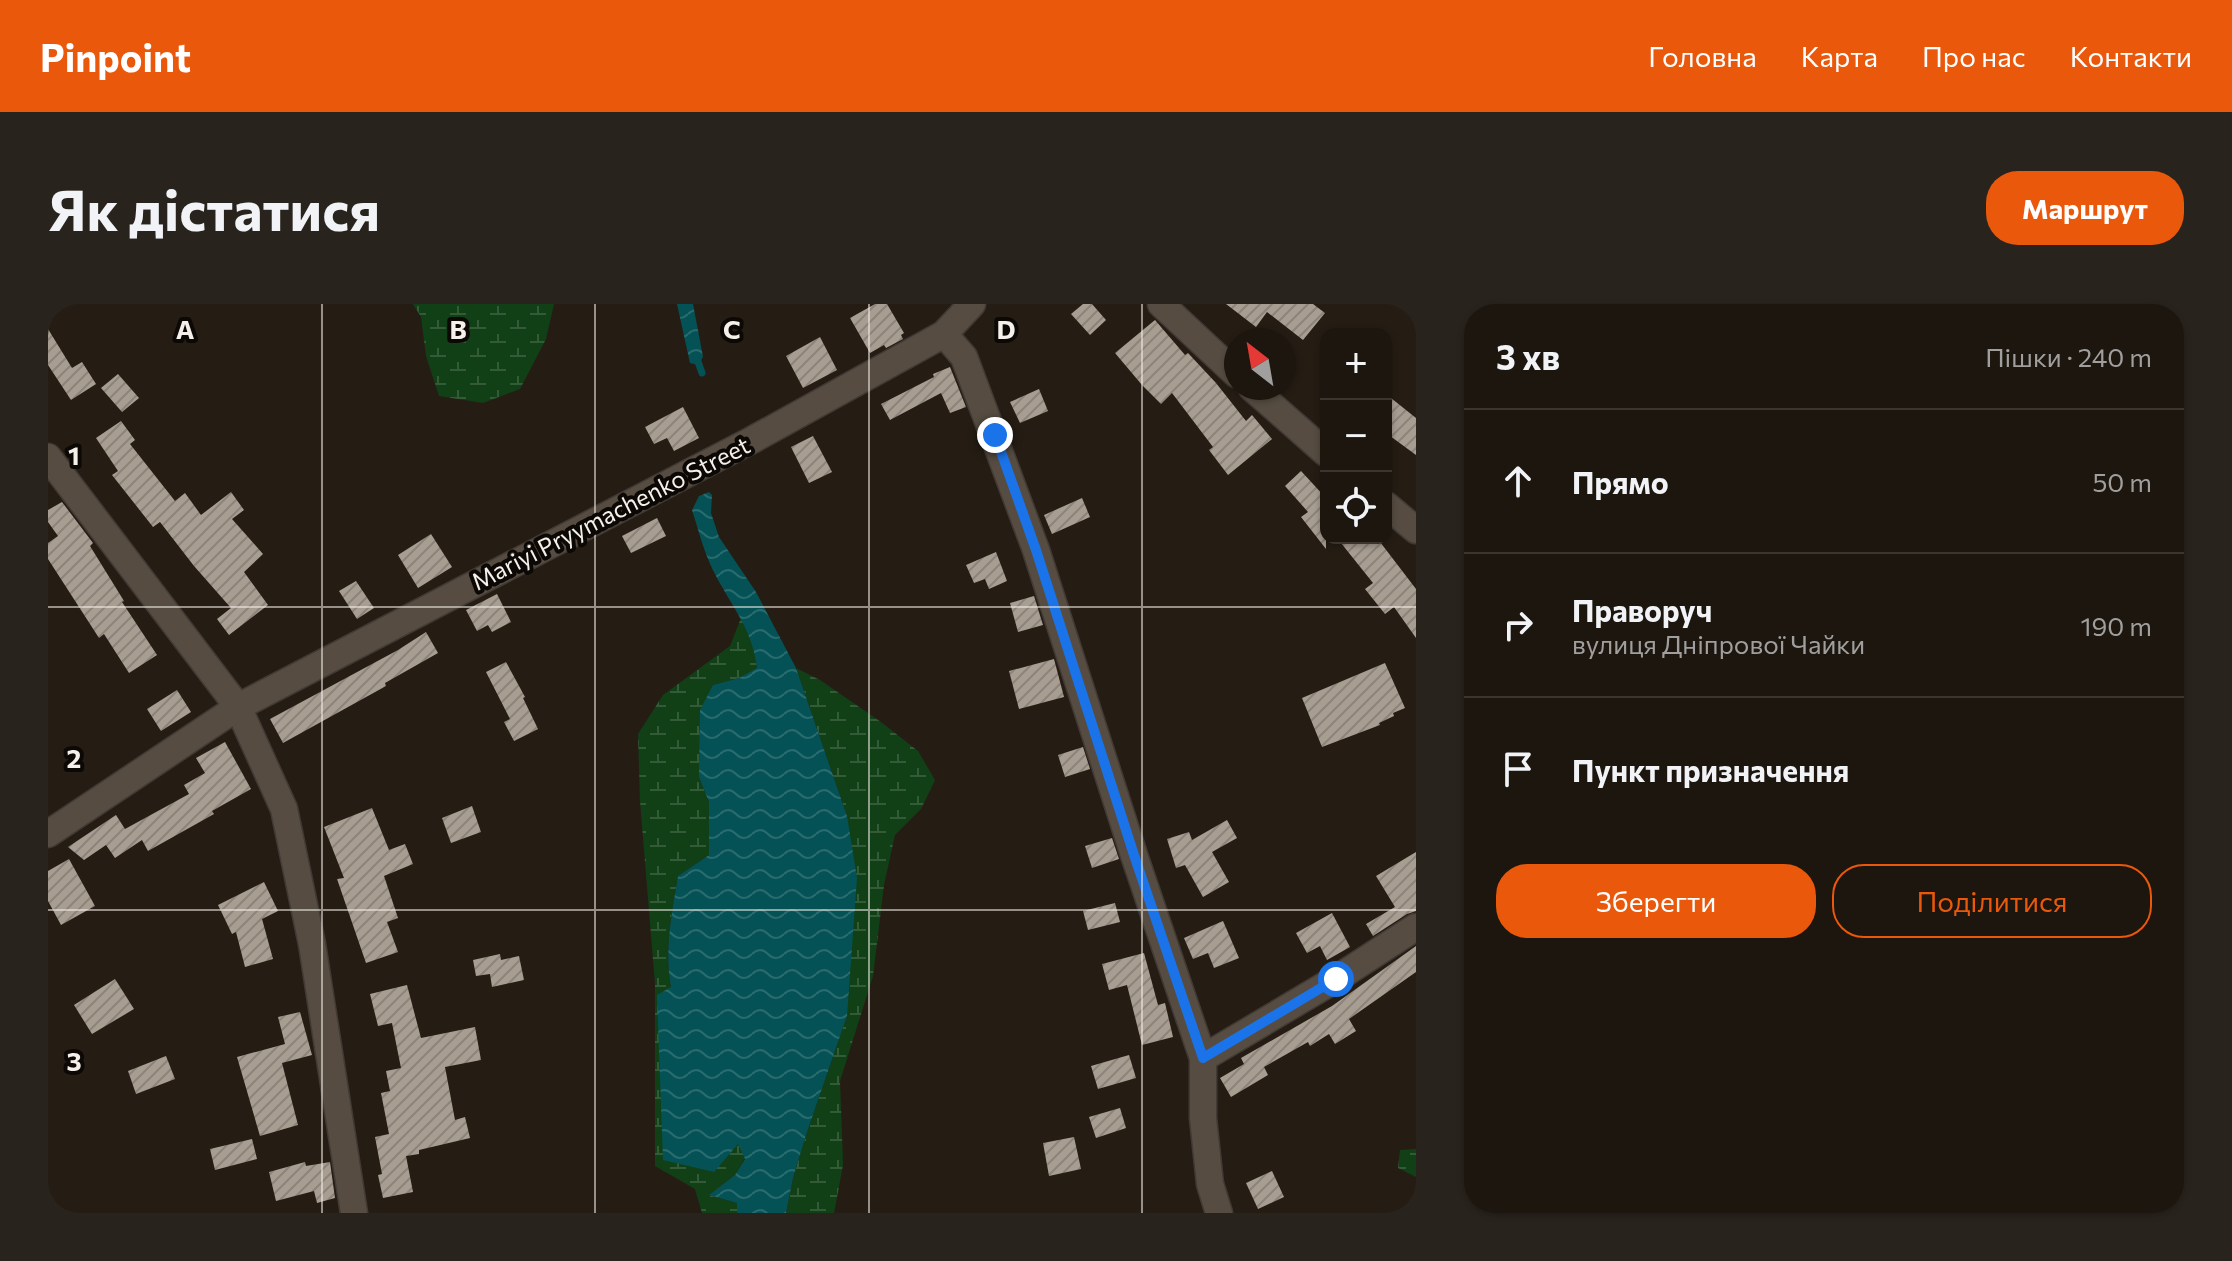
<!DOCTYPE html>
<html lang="uk">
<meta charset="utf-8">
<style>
body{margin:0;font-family:Commissioner,sans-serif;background:#29231d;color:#f1f3f6}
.controls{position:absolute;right:24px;top:24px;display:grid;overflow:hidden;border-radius:16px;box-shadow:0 2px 6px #0004}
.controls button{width:72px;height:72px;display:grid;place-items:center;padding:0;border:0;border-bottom:2px solid #3a352f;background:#1c160f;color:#f1f3f6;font:40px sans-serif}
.compass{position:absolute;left:1176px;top:24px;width:72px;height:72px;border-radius:50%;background:#1c160f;box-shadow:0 2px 6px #0004;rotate:329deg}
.stop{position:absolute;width:24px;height:24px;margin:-18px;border:6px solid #1a73e8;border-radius:50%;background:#fff}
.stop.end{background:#1a73e8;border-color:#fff;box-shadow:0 2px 8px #0008}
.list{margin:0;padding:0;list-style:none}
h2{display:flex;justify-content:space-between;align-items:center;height:104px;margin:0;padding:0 32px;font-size:34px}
h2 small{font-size:26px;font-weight:400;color:#a09f9e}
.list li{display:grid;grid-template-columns:52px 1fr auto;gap:24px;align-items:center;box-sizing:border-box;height:144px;padding:0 32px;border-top:2px solid #3a352f}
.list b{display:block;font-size:30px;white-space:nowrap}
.list p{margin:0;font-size:26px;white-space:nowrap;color:#a09f9e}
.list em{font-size:26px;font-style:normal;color:#a09f9e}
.actions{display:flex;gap:16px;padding:24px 32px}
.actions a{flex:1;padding:18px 0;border:2px solid #ea580c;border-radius:32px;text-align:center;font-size:28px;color:#ea580c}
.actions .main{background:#ea580c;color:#fff}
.icon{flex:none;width:44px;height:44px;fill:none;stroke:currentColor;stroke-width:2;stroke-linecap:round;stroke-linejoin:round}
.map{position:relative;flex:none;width:1368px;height:909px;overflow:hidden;border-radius:32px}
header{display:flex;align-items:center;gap:48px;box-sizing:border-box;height:112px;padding:0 40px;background:#ea580c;color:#fff}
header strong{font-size:38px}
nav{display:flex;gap:44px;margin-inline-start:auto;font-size:28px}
.intro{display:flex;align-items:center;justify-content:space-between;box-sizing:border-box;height:192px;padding:0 48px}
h1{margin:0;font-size:56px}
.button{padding:20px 36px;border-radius:32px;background:#ea580c;color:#fff;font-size:28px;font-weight:700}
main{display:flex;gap:48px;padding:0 48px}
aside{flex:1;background:#1c160f;border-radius:32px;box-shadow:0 2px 6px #0004}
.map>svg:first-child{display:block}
</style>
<header>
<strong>Pinpoint</strong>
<nav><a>Головна</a><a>Карта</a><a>Про нас</a><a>Контакти</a></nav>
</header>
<div class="intro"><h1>Як дістатися</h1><a class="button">Маршрут</a></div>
<main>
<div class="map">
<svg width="1368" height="909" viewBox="0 0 1368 909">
<defs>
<pattern id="wetland-marsh" width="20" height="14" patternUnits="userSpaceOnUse" patternTransform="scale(2)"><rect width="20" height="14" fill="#113f16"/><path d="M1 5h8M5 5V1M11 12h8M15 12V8" fill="none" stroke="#345b38"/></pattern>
<pattern id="water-waves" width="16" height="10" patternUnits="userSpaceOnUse" patternTransform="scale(2)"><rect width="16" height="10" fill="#045256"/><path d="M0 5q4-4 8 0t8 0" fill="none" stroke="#296b6e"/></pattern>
<pattern id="building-hatch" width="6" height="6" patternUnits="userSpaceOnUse" patternTransform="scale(2)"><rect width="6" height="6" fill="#a89d91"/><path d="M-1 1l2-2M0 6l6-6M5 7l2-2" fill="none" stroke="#8c847a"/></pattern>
</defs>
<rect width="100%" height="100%" fill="#251d14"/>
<g fill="url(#wetland-marsh)">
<polygon points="365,0 506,0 498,35 472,85 435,99 391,92 378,52 373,13"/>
<path d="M693 314 707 344 709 365 691 374 665 381 651 473 661 498V551L630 572C624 608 616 646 623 683L697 854 687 871 661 891 689 899V909H654L647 885 607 862V680L592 497 590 430 615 391 682 342Z"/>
<polygon points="748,364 772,376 833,418 870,447 887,476 873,505 847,531 836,581 825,672 792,777 795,861 786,909 738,909 745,874 758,831 799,712 799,512"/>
<polygon points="1368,845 1368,873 1350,864 1352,846"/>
</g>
<g fill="url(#water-waves)">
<polygon points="629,0 645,0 655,53 650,61 642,59"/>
<path d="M661 188 664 191 663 209 671 233 708 288 748 364 799 512 809 574 799 712 758 831 745 874 738 909H689V899L661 891 687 871 697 855 690 840 666 868 615 856 609 691 623 683C616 646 624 608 630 572L661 551V498L651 473 652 406 665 381 691 374 709 364C705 327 685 304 668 272 657 252 651 228 644 206L651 192Z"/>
</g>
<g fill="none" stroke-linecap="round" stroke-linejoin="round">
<polyline stroke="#045256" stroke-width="7" points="648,52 654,69"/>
</g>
<g fill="url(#building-hatch)">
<polygon points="827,0 839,0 856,29 853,31 855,35 838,44 836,41 822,49 802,14"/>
<polygon points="1035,0 1044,0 1058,16 1042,31 1023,10"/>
<polygon points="1178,0 1265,0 1277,9 1255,36 1219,8 1208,23"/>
<polygon points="1107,16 1137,51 1140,49 1168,79 1198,117 1204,111 1224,135 1180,171 1161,146 1165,143 1124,89 1113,100 1094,81 1067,49"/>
<polygon points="0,25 24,64 34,58 48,80 23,96 0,61"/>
<polygon points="772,33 789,66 755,84 738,52"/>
<polygon points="902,63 918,103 902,109 893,89 842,116 833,100 886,73 885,70"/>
<polygon points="70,70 91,94 74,108 53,84"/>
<polygon points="991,85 1000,107 972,119 962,98"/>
<polygon points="1338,90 1368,114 1368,151 1338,129"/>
<polygon points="635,103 651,134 626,147 619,134 606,140 597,123"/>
<polygon points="73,117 87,136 82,140 127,197 137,189 153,211 183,188 196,206 184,215 215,250 196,268 220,301 181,331 169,315 183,304 146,262 112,218 105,223 64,171 70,167 48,134"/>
<polygon points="765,132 784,168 761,179 743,143"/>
<polygon points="1253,167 1278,194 1278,245 1253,213 1260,208 1237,182"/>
<polygon points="1034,194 1042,213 1004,230 996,211"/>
<polygon points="14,198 45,239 42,242 76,297 74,298 109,351 81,369 56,330 51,334 0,255 0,239 10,232 0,218 0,206"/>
<polygon points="609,214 618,232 583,249 574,232"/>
<polygon points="383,230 404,263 370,284 350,251"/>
<polygon points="1289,234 1329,234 1368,285 1368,334 1346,303 1337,310 1317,285 1325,279"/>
<polygon points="948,248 959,277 941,285 937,275 926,279 918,261"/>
<polygon points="308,277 326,304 309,315 291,287"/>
<polygon points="449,290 463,318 444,328 440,321 429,327 418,306"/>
<polygon points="986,292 995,321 970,328 962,299"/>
<polygon points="378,328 390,349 337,379 338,382 235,439 222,415 350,346"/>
<polygon points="1006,355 1016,393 971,405 961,367"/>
<polygon points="458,358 477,393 475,394 490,425 466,437 456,418 462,415 438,368"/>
<polygon points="1337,359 1357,404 1345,409 1346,412 1331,419 1332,421 1274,443 1254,394"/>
<polygon points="129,386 143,408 113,427 99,405"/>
<polygon points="177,438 203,485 164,507 166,510 100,547 94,536 67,554 58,541 36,556 20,543 68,511 77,525 141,490 136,481 157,469 148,454"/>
<polygon points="1035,443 1042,465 1017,473 1010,451"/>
<polygon points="424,502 433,528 403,539 394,514"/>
<polygon points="324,504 341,546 357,540 365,560 336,572 350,614 339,618 350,648 318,659 289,575 296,574 276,523"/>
<polygon points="1179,516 1189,534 1164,548 1181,578 1155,593 1137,561 1128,564 1119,535 1141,528 1144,536"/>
<polygon points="1064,534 1071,555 1044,564 1037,542"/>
<polygon points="1368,548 1368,607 1359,610 1325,632 1318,620 1347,603 1328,572"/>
<polygon points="21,555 47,602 13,621 0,597 0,567"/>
<polygon points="216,578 230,607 214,615 225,655 197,663 188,628 184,630 170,601"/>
<polygon points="1067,599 1072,618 1040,626 1035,607"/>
<polygon points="1284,609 1302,643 1279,656 1272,642 1259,649 1248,629"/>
<polygon points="1175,617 1191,654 1166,664 1160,649 1145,655 1136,634"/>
<polygon points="1368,642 1368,668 1301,715 1308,727 1287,740 1281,730 1262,742 1260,738 1216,763 1220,771 1183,793 1172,774 1196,760 1193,754 1284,702"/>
<polygon points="1096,649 1110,701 1117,699 1125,733 1094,741 1079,681 1061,686 1054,660"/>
<polygon points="452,650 453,656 471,652 476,676 444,683 442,670 428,672 425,656"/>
<polygon points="67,675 86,705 44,730 26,701"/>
<polygon points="359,681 373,734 427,723 433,756 397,763 407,816 417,813 422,834 371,846 371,850 358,852 365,888 335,894 330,871 334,870 327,833 341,830 333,789 342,787 338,767 353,764 344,719 330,722 322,690"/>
<polygon points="252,708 264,751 234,759 250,821 212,832 189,753 237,740 230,713"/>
<polygon points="1081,751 1088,774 1050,785 1043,762"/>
<polygon points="118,752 127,775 88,790 80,767"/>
<polygon points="1072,804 1078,824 1048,834 1041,813"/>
<polygon points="1026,833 1033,865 1001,872 995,839"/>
<polygon points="204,835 209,855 167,866 162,845"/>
<polygon points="257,858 258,862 282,858 287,894 269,899 266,887 228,897 221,868"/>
<polygon points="1224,867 1236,893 1210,905 1198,879"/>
</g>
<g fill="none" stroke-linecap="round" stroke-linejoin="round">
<defs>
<g id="minor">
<polyline points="1113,0 1188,70"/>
<polyline points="896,30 916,53 988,246 1086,551 1155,754 1155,814 1162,880 1171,909"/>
<polyline points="1204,84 1278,149"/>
<polyline points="0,153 190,403 236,505 264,640 306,909"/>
<polyline points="1338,201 1368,226"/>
<polyline points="0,530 190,403 704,136 896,30 924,0"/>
<polyline points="1155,754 1288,675 1368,623"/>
</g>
</defs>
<use href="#minor" stroke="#413a35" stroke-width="29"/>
<use href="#minor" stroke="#564c41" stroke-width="26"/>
</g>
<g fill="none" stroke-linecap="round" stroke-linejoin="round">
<polyline stroke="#1a73e8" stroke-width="10" points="947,131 988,246 1086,551 1155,754 1288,675"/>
</g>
<path fill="none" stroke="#f6f0ea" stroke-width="2" stroke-opacity="0.55" d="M274 0V909M547 0V909M821 0V909M1094 0V909M0 303H1368M0 606H1368"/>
<g text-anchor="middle" stroke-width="8" stroke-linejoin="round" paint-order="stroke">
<g font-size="24" fill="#f6f0ea" stroke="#0b0805">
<text transform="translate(563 210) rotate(-27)" y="8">Mariyi Pryymachenko Street</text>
</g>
</g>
<g font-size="26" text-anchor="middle" font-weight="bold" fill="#f6f0ea" stroke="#0b0805" stroke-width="8" stroke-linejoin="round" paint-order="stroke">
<text x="137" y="35">A</text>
<text x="410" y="35">B</text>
<text x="684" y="35">C</text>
<text x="958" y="35">D</text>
<text x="26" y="161">1</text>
<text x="26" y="464">2</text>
<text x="26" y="767">3</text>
</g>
</svg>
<div class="controls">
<button>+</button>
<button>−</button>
<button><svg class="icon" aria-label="locate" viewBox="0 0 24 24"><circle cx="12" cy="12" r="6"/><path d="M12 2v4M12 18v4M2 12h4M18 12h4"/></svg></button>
</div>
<svg class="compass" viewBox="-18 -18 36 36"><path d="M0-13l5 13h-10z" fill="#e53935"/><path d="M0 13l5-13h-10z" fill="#a09f9e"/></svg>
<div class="stop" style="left:1288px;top:675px"></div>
<div class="stop end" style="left:947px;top:131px"></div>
</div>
<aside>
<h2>3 хв<small>Пішки · 240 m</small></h2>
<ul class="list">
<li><svg class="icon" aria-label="ahead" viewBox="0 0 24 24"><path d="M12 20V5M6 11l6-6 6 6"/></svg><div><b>Прямо</b></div><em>50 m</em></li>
<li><svg class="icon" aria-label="right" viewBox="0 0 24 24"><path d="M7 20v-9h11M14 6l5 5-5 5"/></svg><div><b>Праворуч</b><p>вулиця Дніпрової Чайки</p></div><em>190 m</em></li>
<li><svg class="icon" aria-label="arrive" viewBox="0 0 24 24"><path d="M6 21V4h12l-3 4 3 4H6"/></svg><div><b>Пункт призначення</b></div></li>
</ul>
<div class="actions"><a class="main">Зберегти</a><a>Поділитися</a></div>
</aside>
</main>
